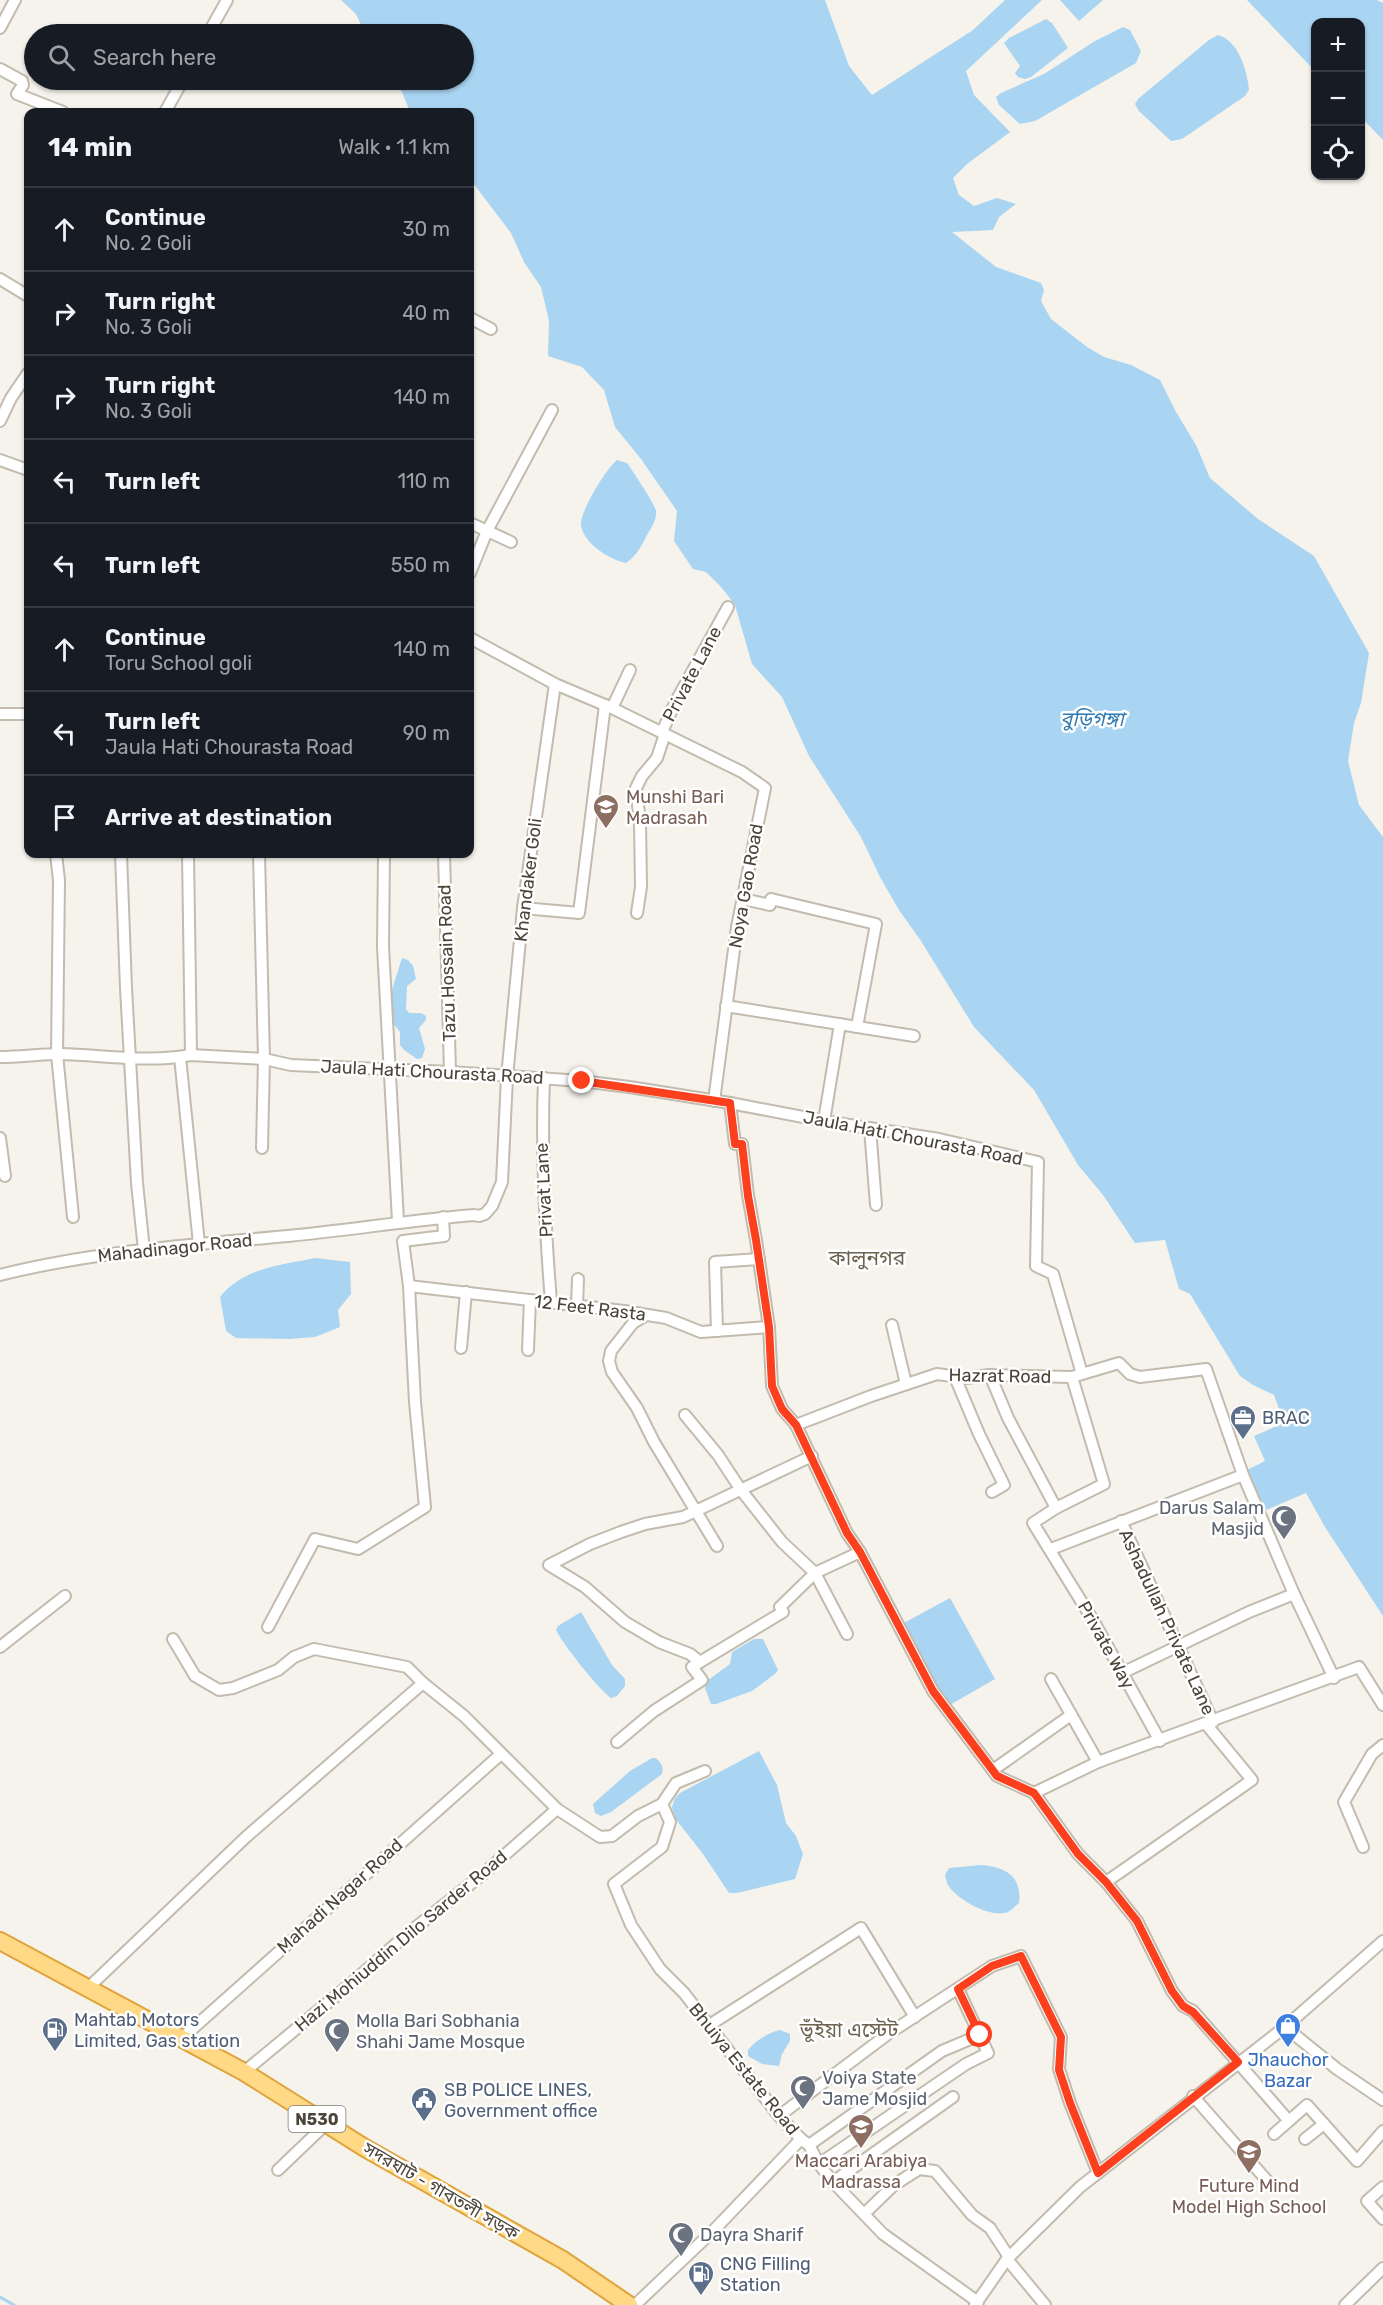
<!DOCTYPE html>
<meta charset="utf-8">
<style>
body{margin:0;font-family:Rubik,"Noto Sans Bengali",sans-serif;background:#242831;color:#f1f3f6}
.controls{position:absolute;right:18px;top:18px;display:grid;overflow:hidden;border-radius:12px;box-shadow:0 2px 4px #0004}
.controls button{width:54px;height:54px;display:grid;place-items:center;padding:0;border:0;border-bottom:2px solid #363941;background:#171b24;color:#f1f3f6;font:30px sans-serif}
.stop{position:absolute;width:18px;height:18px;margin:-14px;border:4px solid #fc3f1d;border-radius:50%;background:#fff}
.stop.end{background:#fc3f1d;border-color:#fff;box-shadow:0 2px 6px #0008}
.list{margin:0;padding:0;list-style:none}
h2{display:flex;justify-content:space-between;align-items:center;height:78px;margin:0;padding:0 24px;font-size:26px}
h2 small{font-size:20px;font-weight:400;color:#9ea1a6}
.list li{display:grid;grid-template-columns:39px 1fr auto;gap:18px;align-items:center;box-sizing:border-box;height:84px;padding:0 24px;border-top:2px solid #363941}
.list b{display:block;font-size:22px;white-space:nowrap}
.list p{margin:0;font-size:20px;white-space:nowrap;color:#9ea1a6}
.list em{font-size:20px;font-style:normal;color:#9ea1a6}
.icon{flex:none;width:33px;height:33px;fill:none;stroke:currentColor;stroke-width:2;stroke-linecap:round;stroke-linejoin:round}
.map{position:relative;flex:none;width:1383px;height:2305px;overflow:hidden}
.search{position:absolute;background:#171b24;box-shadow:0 2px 4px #0004;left:24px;top:24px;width:450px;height:66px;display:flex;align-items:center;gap:15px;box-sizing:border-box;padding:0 21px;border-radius:33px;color:#9ea1a6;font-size:22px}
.panel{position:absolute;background:#171b24;box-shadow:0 2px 4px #0004;left:24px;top:108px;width:450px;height:750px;border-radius:12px}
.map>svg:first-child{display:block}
</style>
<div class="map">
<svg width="1383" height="2305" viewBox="0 0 1383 2305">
<rect width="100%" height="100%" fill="#f6f3ec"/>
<g fill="#a9d4f2">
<polygon points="341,0 825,0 849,66 872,95 973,30 1005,0 1042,0 966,71 974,95 1010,132 967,164 953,178 959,195 974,206 997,198 1016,204 999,217 993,230 952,232 996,267 1041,283 1044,290 1041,301 1051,319 1087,347 1104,357 1131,365 1160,380 1176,412 1196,445 1210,478 1258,519 1314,556 1369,653 1361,703 1354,723 1348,761 1359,805 1383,837 1383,1616 1325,1527 1306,1493 1266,1510 1247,1470 1265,1461 1254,1436 1284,1423 1274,1395 1253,1385 1240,1376 1190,1294 1179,1289 1165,1240 1135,1243 1103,1195 1078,1165 1034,1090 974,1027 921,941 899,910 880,877 861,837 809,756 782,697 752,664 735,605 722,588 706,572 693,569 674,541 677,511 641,459 615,427 604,390 582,367 548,356 549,321 541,287 524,262 511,233 470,179 470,112 410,112 402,92 391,80 464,80 464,34 365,34 356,14"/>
<polygon points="1060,0 1103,0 1079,21"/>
<polygon points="1247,0 1377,0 1383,3 1383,140 1361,117 1360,22 1316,22 1315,71"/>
<polygon points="1046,19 1052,23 1068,48 1031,77 1025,79 1018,77 1015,73 1020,66 1004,43 1009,38"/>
<polygon points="1123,27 1130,30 1141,51 1136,63 1035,121 1020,124 999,105 996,97 1001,93 1044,74 1095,41"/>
<path d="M1218 35C1239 41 1247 71 1249 90L1245 96 1182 139 1171 141 1139 111 1135 104 1138 99 1209 40Z"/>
<path d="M617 460 627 463C632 470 656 506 656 511 657 521 650 529 646 537 641 547 636 556 626 563 610 560 583 543 581 525 580 511 606 469 617 460Z"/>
<polygon points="402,958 408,960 413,966 416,979 407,986 406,1009 409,1013 421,1013 426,1016 426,1020 419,1028 425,1049 422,1058 417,1059 404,1050 400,1045 400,1032 391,1021 390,996"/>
<path d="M315 1258 350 1262 351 1294 338 1310 340 1327 315 1337 289 1339 236 1338 226 1331 220 1297C243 1268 281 1265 315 1258Z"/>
<polygon points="950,1598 995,1679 948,1706 902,1624"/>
<path d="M581 1612 612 1665 625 1679V1686L617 1696 611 1698C599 1690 562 1643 556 1630L558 1626Z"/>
<polygon points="754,1639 763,1639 778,1670 775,1674 752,1691 716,1704 711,1704 705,1688 707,1681 730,1664 732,1652"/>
<polygon points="759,1751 777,1785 786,1823 796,1836 803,1854 795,1879 737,1893 729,1893 703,1854 674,1817 672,1807 675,1798 680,1793"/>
<path d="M652 1758H656C661 1763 664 1766 662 1774L611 1812 601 1816 595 1813 593 1804 630 1771Z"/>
<path d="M981 1865C1006 1867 1022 1876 1019 1903 1016 1905 1012 1910 1008 1912 991 1919 956 1899 948 1885 946 1882 946 1878 945 1875L949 1868Z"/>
<path d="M780 2030 790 2034V2041L782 2054 779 2066 762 2064 748 2056V2050C755 2041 769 2032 780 2030Z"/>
</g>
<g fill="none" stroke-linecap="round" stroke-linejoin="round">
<polyline stroke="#a9d4f2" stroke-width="3" points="0,2297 14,2305"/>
<defs>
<g id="minor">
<polyline points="0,28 15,0"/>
<polyline points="208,34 227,0"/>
<polyline points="0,69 22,81 23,85 17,94 63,112"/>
<polyline points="165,112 183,80"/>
<polyline points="0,279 28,296"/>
<polyline points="470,318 491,329"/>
<polyline points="0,421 11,398 28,373"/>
<polyline points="0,460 28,470"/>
<polyline points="470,523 511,542"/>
<polyline points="470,573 487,531 552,410"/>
<polyline points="470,638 555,684 612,708 742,772 765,788 737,927 714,1101"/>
<polyline points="612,708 630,670"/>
<polyline points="0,714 28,714"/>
<polyline points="56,854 59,880 57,1054 73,1217"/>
<polyline points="121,854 126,988 137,1183 144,1250"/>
<polyline points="188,854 191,1055"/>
<polyline points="259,854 264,1059 262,1148"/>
<polyline points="384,854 383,947 398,1221"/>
<polyline points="444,854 450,1072"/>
<polyline points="743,899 770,905 771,899 876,924 857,1027"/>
<polyline points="523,908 579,913 605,705"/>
<polyline points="637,913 641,887 640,822 636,788 642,776 657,758 664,737 662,732 675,703 728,607"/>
<polyline points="726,1006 914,1036"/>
<path d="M0 1057C20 1057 41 1054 61 1054 103 1055 149 1063 191 1055L264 1059 291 1065 450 1072 582 1081 629 1087 730 1103 824 1121 939 1139 1038 1162 1036 1266 1053 1274 1082 1374"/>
<polyline points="180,1057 199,1244"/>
<path d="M544 1078C541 1153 545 1227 551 1302"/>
<polyline points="730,1103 735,1144 742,1144 748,1195 756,1240 769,1327 772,1386 782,1409 796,1425 847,1533 860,1552 933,1691 997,1776 1034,1793 1078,1854 1106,1882 1137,1921 1172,1991 1183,2006 1193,2011 1289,2121"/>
<polyline points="824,1121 840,1024"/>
<polyline points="870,1128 876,1205"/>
<polyline points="0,1138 5,1176"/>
<path d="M0 1275C95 1251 192 1245 288 1236 350 1230 412 1220 474 1215L479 1216 485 1214 492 1206 502 1182 507 1077 523 908 555 684"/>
<polyline points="409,1286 624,1311 666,1318 701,1332 769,1327"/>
<polyline points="577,1306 578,1279"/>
<polyline points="645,1316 633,1323 611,1351 609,1361 612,1372 637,1408 654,1442 717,1546"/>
<polyline points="892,1325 906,1384"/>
<polyline points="717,1331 715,1262 759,1259"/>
<polyline points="461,1348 466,1292"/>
<polyline points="528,1350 530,1300"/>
<polyline points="990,1375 1008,1418 1056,1508"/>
<polyline points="955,1377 979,1434 1004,1485 992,1492"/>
<polyline points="1072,1377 1104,1484 1056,1508 1033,1523 1094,1622 1160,1741"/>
<polyline points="685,1415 718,1455 741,1490 782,1542 815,1573 847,1634"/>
<polyline points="796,1425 871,1396 937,1374 966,1378 990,1375 1072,1377 1119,1363 1130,1374 1140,1377 1206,1369 1243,1475 1294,1594 1334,1678"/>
<polyline points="812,1456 683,1517 645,1524 621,1532 590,1544 549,1565 585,1587 625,1622 659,1642 690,1654 700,1662 783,1612 780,1607 815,1573 860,1552"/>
<polyline points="1121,1521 1213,1722"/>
<polyline points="1051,1549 1243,1475"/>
<polyline points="268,1627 315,1539 358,1549 425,1507 415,1402 409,1286 403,1241 444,1236 443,1217"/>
<polyline points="173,1639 195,1676 219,1690 233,1688 278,1670 294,1657 314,1649 407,1667 423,1683 464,1716 557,1809 600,1837 612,1836 638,1816 662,1804 676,1783 705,1771"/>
<polyline points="0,1647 65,1596"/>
<polyline points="1122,1673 1249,1612 1294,1594"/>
<polyline points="1051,1679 1098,1762"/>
<polyline points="617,1742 654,1711 702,1680 692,1667 700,1662"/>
<polyline points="993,1770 1071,1715"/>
<polyline points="1034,1793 1098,1762 1359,1667 1383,1705"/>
<polyline points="662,1804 670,1822 662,1847 614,1884 631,1925 660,1969 684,1993 779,2116 801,2139 809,2145 819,2164 833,2182 883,2234 978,2302"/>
<polyline points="1363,1847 1344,1802 1372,1754 1383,1745"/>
<polyline points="1106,1882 1252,1780 1206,1724"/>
<polyline points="88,1988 246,1837 423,1683"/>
<polyline points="708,2026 861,1928 915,2017"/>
<polyline points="1285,2027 1337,2069 1383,2100"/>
<polyline points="181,2039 501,1754"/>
<polyline points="244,2072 354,1981 406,1935 483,1874 557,1809"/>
<polyline points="1193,2096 1270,2184"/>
<polyline points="779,2116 888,2034 992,1966 1021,1956 1061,2037 1059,2069 1070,2103 1098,2173"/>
<polyline points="1274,2134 1307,2105 1357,2161 1383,2131"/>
<polyline points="1305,2139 1324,2124"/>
<polyline points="809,2145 942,2051 980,2035"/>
<polyline points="819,2164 966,2064 988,2053 958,1989"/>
<polyline points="278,2170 326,2124"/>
<polyline points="833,2182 953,2097"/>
<polyline points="1383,2187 1367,2201 1383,2219"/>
<polyline points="864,2214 894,2185 919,2169 935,2171 972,2215 990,2228 1009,2257"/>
<polyline points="1007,2259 1045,2305"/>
<polyline points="635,2305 714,2230 801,2139"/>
<polyline points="975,2305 1007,2259 1080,2187 1285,2027 1383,1941"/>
<polyline points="1345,2305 1383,2268"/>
</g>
<polyline id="trunk" points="0,1941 244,2072 365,2148 563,2260 629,2305"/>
</defs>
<use href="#minor" stroke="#c2bbae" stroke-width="14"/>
<use href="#trunk" stroke="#e0a43c" stroke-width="20"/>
<use href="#minor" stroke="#fff" stroke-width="10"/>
<use href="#trunk" stroke="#ffd985" stroke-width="16"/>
</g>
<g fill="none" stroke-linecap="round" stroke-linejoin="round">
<polyline stroke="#fc3f1d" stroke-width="8" points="582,1081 730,1103 735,1144 742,1144 748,1196 756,1240 769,1327 772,1386 782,1409 796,1425 847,1533 860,1552 933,1691 997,1776 1034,1793 1078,1854 1106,1882 1137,1921 1172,1991 1183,2006 1193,2012 1238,2062 1098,2173 1070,2103 1059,2070 1061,2037 1021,1956 992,1966 958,1989 980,2035"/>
</g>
<defs>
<symbol id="school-pin" viewBox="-11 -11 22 30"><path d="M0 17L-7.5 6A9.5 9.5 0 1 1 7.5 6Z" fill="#8d6e63" stroke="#fff"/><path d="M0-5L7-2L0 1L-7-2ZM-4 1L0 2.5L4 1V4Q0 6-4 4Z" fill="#fff"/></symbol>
<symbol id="office-pin" viewBox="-11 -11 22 30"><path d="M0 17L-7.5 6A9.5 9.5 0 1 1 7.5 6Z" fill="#5c6f8a" stroke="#fff"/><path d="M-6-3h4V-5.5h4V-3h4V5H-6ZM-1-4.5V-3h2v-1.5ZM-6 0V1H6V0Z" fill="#fff"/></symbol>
<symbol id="mosque-pin" viewBox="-11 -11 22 30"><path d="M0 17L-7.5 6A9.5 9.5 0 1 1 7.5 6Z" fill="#6b7280" stroke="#fff"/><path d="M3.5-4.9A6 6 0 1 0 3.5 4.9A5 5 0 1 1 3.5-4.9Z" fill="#fff"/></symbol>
<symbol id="shop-pin" viewBox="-11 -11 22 30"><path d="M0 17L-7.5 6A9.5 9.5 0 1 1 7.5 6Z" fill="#3f7fe0" stroke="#fff"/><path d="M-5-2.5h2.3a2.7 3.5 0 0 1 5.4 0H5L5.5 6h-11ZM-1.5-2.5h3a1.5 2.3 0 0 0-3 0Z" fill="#fff"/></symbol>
<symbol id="fuel-pin" viewBox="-11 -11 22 30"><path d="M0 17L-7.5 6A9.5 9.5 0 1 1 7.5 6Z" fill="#5c6f8a" stroke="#fff"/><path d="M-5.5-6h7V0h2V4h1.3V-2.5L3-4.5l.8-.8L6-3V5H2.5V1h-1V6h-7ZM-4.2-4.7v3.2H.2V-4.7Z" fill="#fff"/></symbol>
<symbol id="civic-pin" viewBox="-11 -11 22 30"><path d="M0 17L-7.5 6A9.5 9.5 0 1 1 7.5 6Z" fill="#5c6f8a" stroke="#fff"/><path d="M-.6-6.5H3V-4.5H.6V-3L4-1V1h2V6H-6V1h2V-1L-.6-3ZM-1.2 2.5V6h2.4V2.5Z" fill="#fff"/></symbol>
</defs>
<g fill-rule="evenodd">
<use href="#school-pin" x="591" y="792" width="30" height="40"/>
<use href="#office-pin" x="1228" y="1403" width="30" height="40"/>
<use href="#mosque-pin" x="1269" y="1503" width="30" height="40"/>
<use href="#shop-pin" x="1273" y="2011" width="30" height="40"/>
<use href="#fuel-pin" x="40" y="2015" width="30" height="40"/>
<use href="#mosque-pin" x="322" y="2016" width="30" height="40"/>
<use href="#mosque-pin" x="788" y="2073" width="30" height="40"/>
<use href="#civic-pin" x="409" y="2085" width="30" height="40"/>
<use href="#school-pin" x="846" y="2112" width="30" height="40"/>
<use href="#school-pin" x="1234" y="2137" width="30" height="40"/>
<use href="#mosque-pin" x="666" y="2220" width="30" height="40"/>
<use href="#fuel-pin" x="686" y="2259" width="30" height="40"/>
</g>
<g text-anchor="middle" stroke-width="5" stroke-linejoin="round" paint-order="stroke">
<rect fill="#fff" stroke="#817c74" stroke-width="1.5" x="288.5" y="2106" width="57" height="26" rx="4.5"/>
<g font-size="16" font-weight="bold" fill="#4b4439">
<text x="317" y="2125">N530</text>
</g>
<g font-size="18" fill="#4b4439" stroke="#fff">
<text transform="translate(692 674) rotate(-62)" y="6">Private Lane</text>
<text transform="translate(528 880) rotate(-83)" y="6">Khandaker Goli</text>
<text transform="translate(746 886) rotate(-80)" y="6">Noya Gao Road</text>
<text transform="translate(447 963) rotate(-92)" y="6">Tazu Hossain Road</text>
<text transform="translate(432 1072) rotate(3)" y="6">Jaula Hati Chourasta Road</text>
<text transform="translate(913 1138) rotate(11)" y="6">Jaula Hati Chourasta Road</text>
<text transform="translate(544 1190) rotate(-93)" y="6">Privat Lane</text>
<text transform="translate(175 1248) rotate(-6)" y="6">Mahadinagor Road</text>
<text transform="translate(590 1308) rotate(7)" y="6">12 Feet Rasta</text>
<text transform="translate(1000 1376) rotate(1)" y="6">Hazrat Road</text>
<text transform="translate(1167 1622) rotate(65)" y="6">Ashadullah Private Lane</text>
<text transform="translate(1106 1645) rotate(61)" y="6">Private Way</text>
<text transform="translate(340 1896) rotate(-42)" y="6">Mahadi Nagar Road</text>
<text transform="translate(401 1941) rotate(-40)" y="6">Hazi Mohiuddin Dilo Sarder Road</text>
<text transform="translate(744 2069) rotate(51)" y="6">Bhuiya Estate Road</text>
<text transform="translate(441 2191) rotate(30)" y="6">সদরঘাট - গাবতলী সড়ক</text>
</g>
<g font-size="18" fill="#785e54" stroke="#fff">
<text x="626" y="803" text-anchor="start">Munshi Bari<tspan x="626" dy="21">Madrasah</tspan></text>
<text x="861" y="2167">Maccari Arabiya<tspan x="861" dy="21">Madrassa</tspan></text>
<text x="1249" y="2192">Future Mind<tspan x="1249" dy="21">Model High School</tspan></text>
</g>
<g font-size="18" fill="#4e5e75" stroke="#fff" text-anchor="start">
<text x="1262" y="1424">BRAC</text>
<text x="74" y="2026">Mahtab Motors<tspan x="74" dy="21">Limited, Gas station</tspan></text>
<text x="444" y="2096">SB POLICE LINES,<tspan x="444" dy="21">Government office</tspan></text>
<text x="720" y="2270">CNG Filling<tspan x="720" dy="21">Station</tspan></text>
</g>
<g font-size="18" fill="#5b616d" stroke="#fff" text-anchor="start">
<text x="1264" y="1514" text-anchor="end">Darus Salam<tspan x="1264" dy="21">Masjid</tspan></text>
<text x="356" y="2027">Molla Bari Sobhania<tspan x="356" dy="21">Shahi Jame Mosque</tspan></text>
<text x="822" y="2084">Voiya State<tspan x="822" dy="21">Jame Mosjid</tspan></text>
<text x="700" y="2241">Dayra Sharif</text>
</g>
<g font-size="18" fill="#366cbe" stroke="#fff">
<text x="1288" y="2066">Jhauchor<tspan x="1288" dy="21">Bazar</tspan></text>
</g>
<g font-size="20" font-style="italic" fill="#2e7ab2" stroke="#fff">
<text x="1092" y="726">বুড়িগঙ্গা</text>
</g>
<g font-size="20" fill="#6e6250" stroke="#fff">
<text x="849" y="2037">ভূঁইয়া এস্টেট</text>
</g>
<g font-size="21" fill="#6e6250" stroke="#fff">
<text x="867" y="1265">কালুনগর</text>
</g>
</g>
</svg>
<div class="controls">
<button>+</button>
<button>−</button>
<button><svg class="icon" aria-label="locate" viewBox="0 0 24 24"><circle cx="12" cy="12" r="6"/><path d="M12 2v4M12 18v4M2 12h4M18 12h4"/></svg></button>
</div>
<div class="stop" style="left:980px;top:2035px"></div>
<div class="stop end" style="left:582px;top:1081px"></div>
<div class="search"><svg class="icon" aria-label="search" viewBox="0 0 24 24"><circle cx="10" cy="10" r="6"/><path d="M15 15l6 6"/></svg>Search here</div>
<section class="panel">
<h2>14 min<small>Walk · 1.1 km</small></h2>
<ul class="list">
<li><svg class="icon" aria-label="ahead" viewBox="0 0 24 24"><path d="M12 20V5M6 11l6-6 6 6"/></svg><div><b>Continue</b><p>No. 2 Goli</p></div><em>30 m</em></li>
<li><svg class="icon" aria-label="right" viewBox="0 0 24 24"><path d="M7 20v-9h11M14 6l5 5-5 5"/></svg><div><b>Turn right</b><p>No. 3 Goli</p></div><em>40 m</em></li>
<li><svg class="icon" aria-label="right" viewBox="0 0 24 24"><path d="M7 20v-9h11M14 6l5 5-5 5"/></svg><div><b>Turn right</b><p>No. 3 Goli</p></div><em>140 m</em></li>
<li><svg class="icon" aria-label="left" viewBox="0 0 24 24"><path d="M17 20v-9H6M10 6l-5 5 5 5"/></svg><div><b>Turn left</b></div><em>110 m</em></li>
<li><svg class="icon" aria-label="left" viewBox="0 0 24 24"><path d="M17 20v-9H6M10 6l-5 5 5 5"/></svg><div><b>Turn left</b></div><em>550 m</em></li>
<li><svg class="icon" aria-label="ahead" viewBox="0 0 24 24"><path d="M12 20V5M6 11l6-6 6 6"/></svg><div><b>Continue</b><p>Toru School goli</p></div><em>140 m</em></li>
<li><svg class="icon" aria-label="left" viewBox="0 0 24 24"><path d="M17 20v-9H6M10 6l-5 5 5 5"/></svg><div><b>Turn left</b><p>Jaula Hati Chourasta Road</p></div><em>90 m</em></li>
<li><svg class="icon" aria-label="arrive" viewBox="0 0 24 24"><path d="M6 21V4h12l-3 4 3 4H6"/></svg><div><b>Arrive at destination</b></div></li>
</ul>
</section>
</div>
